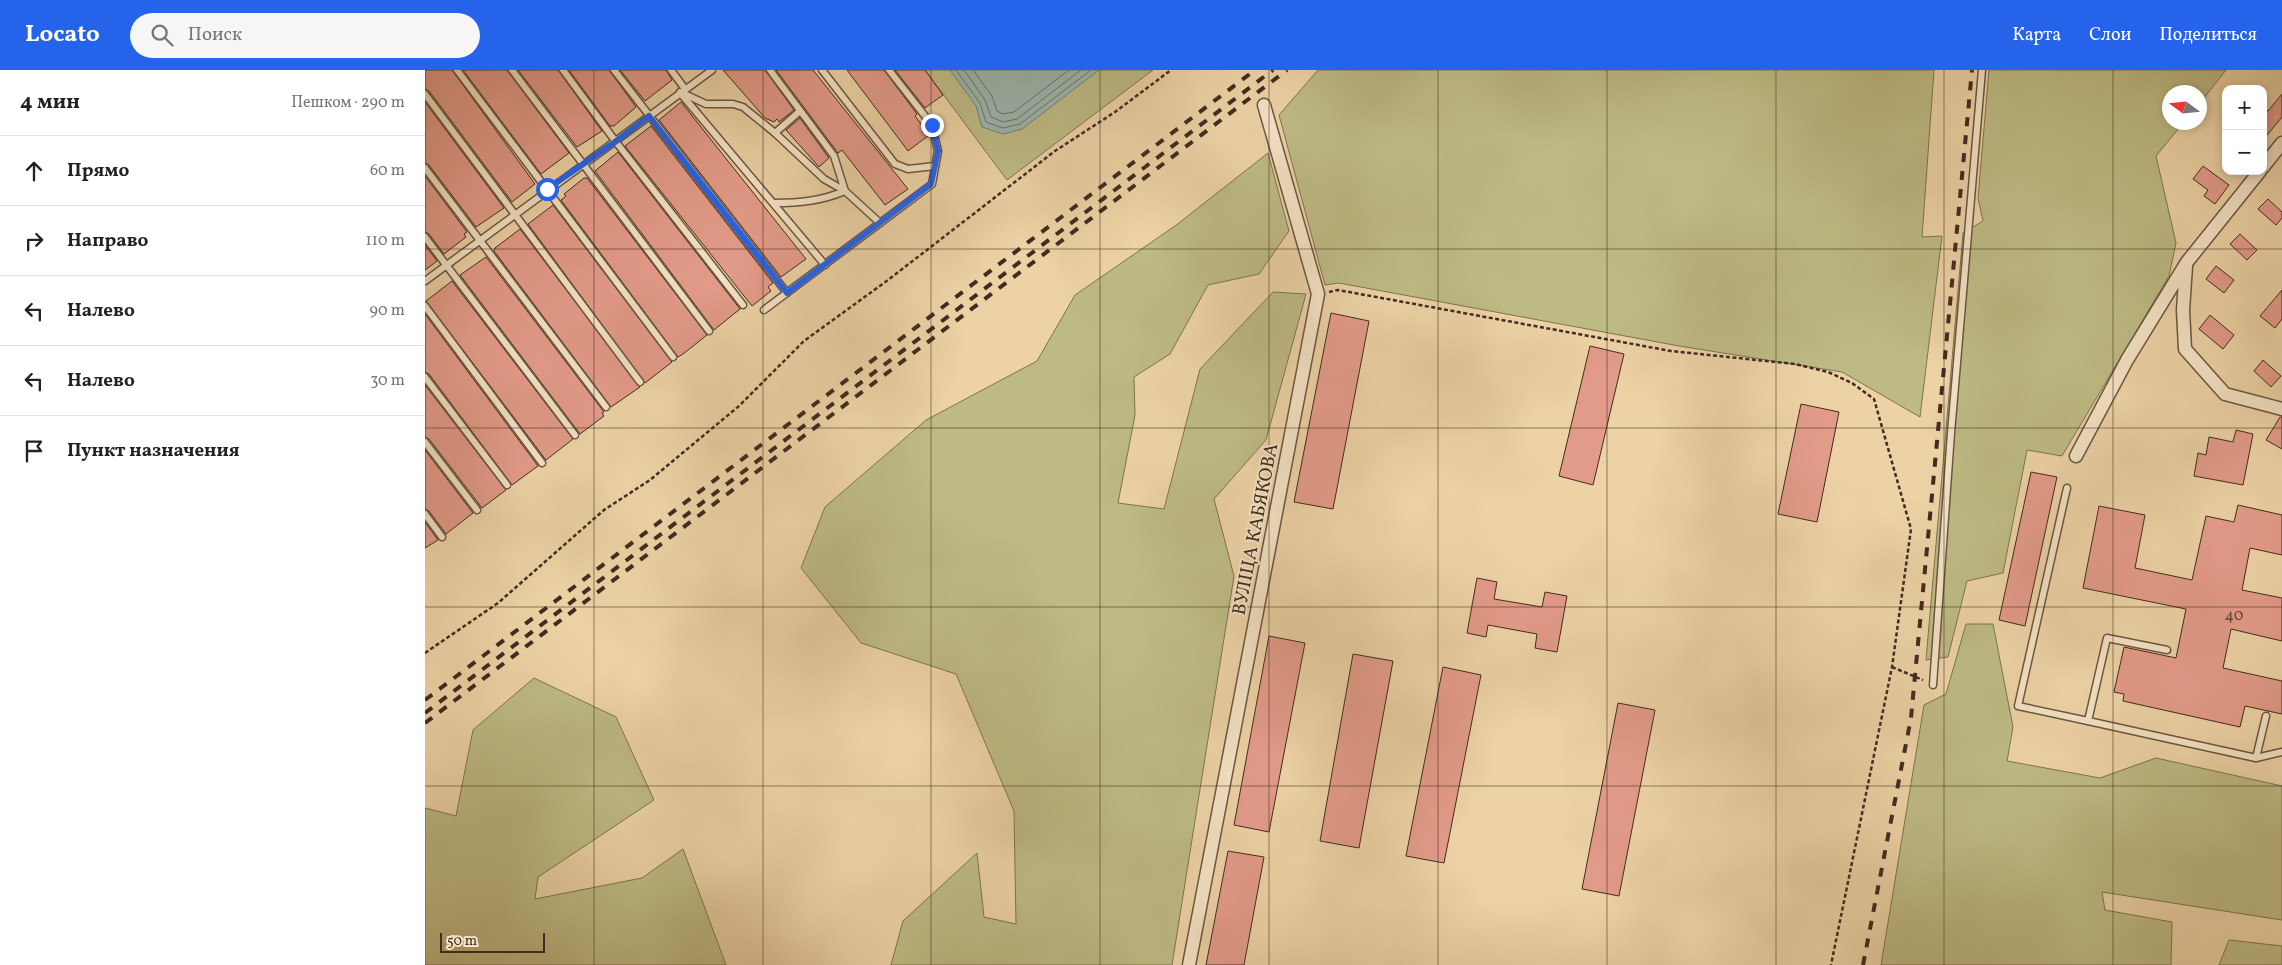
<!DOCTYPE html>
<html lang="ru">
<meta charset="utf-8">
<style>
body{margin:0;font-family:Vollkorn,serif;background:#f6f6f6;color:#222}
.controls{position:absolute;right:15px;top:15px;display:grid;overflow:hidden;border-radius:10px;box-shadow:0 2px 8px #0003}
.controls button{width:45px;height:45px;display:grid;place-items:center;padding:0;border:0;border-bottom:1px solid #e0e0e0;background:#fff;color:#222;font:25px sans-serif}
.compass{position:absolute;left:1737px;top:15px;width:45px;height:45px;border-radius:50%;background:#fff;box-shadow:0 2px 8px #0003;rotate:285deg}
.scale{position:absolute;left:15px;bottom:12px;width:105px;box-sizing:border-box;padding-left:5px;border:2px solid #402c20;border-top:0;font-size:14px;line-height:18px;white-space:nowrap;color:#402c20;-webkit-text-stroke:4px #f3e2c4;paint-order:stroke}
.stop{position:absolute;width:15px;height:15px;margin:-11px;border:4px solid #2563eb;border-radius:50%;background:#fff}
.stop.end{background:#2563eb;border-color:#fff;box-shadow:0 1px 5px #0008}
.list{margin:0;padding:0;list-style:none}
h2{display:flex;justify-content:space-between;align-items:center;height:65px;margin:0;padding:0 20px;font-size:21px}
h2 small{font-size:16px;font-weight:400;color:#767676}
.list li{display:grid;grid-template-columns:32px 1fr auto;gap:15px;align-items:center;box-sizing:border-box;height:70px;padding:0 20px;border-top:1px solid #e0e0e0}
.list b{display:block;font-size:19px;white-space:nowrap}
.list em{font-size:16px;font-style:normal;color:#767676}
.icon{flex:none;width:28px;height:28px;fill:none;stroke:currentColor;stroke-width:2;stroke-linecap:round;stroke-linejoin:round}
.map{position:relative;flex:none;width:1857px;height:895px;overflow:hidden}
header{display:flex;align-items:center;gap:30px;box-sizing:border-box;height:70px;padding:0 25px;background:#2563eb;color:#fff}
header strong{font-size:24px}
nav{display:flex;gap:28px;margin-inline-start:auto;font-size:18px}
.search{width:350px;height:45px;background:#f6f6f6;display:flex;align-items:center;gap:12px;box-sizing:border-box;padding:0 18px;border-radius:28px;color:#767676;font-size:19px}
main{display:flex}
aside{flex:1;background:#fff}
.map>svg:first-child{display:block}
</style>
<header>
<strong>Locato</strong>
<div class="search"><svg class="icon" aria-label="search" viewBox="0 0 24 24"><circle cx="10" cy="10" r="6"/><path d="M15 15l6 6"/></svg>Поиск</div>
<nav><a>Карта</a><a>Слои</a><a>Поделиться</a></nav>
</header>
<main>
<aside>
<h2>4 мин<small>Пешком · 290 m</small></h2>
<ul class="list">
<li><svg class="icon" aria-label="ahead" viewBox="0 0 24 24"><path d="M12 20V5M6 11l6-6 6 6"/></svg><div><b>Прямо</b></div><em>60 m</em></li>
<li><svg class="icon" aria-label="right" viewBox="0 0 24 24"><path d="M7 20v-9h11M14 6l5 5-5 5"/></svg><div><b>Направо</b></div><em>110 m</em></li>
<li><svg class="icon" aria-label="left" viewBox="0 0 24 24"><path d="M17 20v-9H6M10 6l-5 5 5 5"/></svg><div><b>Налево</b></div><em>90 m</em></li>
<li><svg class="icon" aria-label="left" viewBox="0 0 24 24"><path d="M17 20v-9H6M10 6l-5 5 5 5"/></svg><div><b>Налево</b></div><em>30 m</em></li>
<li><svg class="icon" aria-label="arrive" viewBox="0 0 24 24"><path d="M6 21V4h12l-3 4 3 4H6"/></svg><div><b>Пункт назначения</b></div></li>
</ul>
</aside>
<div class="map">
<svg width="1857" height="895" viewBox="0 0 1857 895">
<rect width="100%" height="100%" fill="#ecd2a5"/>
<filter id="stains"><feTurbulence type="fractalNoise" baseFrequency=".004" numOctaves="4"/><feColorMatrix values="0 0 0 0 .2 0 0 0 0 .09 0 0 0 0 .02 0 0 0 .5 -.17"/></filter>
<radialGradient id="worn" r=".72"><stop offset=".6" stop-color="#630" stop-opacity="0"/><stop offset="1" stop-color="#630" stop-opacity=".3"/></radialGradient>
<g fill="#bdba83" stroke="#7e7352">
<polygon points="500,0 728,0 582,110"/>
<polygon points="893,0 1509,0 1497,167 1517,166 1495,347 1417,302 1254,276 914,213 900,215 854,45"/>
<polygon points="1564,0 1801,0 1775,33 1774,22 1744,22 1744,52 1758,53 1731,86 1751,173 1744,206 1637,386 1602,380 1578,503 1542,511 1523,587 1501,590 1538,163 1558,151 1553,128"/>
<polygon points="843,83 864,161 834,204 783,215 745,284 709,307 710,345 693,433 739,439 775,299 848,222 881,224 841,370 789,429 809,506 747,895 466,895 478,851 552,783 559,847 591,854 589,741 531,604 436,573 376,498 400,437 501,350 612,291 650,225 750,156"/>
<polygon points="1541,554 1568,554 1588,657 1582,691 1675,708 1731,688 1857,716 1857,850 1677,822 1680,840 1747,852 1746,895 1456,895 1499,635 1521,624"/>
<polygon points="109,608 191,647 229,730 113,807 110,829 217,808 258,779 301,895 0,895 0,738 31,746 48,660"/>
<polygon points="1804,870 1857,876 1857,895 1794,895"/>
</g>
<polygon fill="#9ab6ae" stroke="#767f75" points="525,0 674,0 597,59 578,64 557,57 551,36"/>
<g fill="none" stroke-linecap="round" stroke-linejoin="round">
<g stroke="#6d7167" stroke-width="1">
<polyline points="531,0 555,33 561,52 578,58 595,54 666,0"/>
<polyline points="539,0 560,30 566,47 578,52 592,49 656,0"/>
<polyline points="548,0 567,26 572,41 578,44 589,42 644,0"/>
</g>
</g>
<g fill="#e39b89" stroke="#402c20">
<polygon points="0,0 27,0 110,114 87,132 4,21 0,19"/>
<polygon points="38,0 82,0 144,83 116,104"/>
<polygon points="93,0 133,0 177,61 152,77"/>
<polygon points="144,0 184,0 211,37 189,56 185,56"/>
<polygon points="195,0 241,0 247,10 220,31"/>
<polygon points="298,0 340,0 369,40 354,52 352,49 349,52 340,48"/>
<polygon points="351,0 388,0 483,119 460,135 417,80 413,83"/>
<polygon points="422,0 459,0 492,44 490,46 504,65 483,81"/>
<polygon points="470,0 500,0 518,25 500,38"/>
<polygon points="1857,24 1857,47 1838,70 1838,38 1843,41"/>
<polygon points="0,32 79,138 51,157 4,95 0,93"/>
<polygon points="256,32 381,189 356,207 234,50"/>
<polygon points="375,48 404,88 394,97 361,60"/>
<polygon points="226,56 348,213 343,217 346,221 327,236 200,76"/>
<polygon points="193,82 315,239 289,260 170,101"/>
<polygon points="1778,96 1804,115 1790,134 1779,126 1783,120 1768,109"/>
<polygon points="0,106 42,162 39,164 41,167 19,184 4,164 0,162"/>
<polygon points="159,108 162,108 282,265 258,284 253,287 136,130 141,126 139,124"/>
<polygon points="1843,129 1857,142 1857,148 1851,155 1833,139"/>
<polygon points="128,135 247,292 220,313 103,154"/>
<polygon points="95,159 215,317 186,337 69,181 70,178"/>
<polygon points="1815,164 1832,180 1822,190 1805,174"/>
<polygon points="0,175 12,191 0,200"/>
<polygon points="61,187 179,342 177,343 179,346 155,364 35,205"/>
<polygon points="1791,196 1809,210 1799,223 1781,209"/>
<polygon points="27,211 148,369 121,390 1,231"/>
<polygon points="1857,220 1857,249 1850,258 1835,246"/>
<polygon points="906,243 944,251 908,439 869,432"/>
<polygon points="0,244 113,396 87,415 4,304 0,302"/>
<polygon points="1785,245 1809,265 1798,279 1774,259"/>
<polygon points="1165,276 1199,284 1168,415 1134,406"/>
<polygon points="1838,290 1856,306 1846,317 1829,301"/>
<polygon points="0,315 81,420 57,438 4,369 0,367"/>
<polygon points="1376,334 1414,342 1392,452 1353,444"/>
<polygon points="1855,347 1857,347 1857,379 1841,370"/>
<polygon points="1811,360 1828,364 1818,415 1769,406 1773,383 1781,385 1784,367 1808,372"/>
<polygon points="0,380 48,443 21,464 4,441 0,439"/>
<polygon points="1606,402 1632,407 1600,556 1574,550"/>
<polygon points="1813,435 1857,445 1857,485 1825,478 1817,520 1857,528 1857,571 1806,559 1798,598 1857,611 1857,644 1820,636 1815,657 1698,631 1699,624 1689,622 1699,577 1751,588 1761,539 1658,518 1674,436 1720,445 1710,498 1767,510 1781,446 1809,452"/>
<polygon points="0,452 13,470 0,478"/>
<polygon points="1052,508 1072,512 1069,529 1117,537 1120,522 1142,526 1132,582 1110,578 1112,564 1063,555 1061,567 1042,563"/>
<polygon points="844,566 880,573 844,762 809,755"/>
<polygon points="928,584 968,591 934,778 895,771"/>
<polygon points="1018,597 1056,605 1019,793 981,786"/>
<polygon points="1193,633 1230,640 1194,826 1157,819"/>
<polygon points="803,781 839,787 819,895 781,895"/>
</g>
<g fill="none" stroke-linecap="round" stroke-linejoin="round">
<defs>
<g id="service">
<polyline points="32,0 248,287"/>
<polyline points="87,0 284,261"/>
<polyline points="138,0 191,72 318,235"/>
<polyline points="189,0 362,223"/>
<polyline points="246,0 260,19"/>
<path d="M345 0 409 86 420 121C396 131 374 133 349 133"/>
<polyline points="397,0 470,94 483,99 510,96"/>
<polyline points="255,22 281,34 308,34 318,37 350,63 399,109 420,121 455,153"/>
<polyline points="0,24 215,312"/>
<polyline points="257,25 400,195"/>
<polyline points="350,63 375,41"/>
<polyline points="0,98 181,337"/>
<polyline points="0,167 150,365"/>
<polyline points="0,211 287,0"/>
<polyline points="0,236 117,393"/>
<polyline points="339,240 507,114 513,81 507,55 464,0"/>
<polyline points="0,307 82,415"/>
<polyline points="0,372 52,440"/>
<polyline points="1642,418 1593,636 1663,651"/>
<polyline points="0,444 17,467"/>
<polyline points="1742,580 1682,568 1663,651 1831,688 1857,682"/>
<polyline points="1508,615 1526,363 1557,0"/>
<polyline points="1831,688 1841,646"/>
</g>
<g id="minor">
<polyline points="1838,97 1857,73"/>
<polyline points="1761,196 1758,240 1760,279 1800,324 1857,339"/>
<polyline points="1651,386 1702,290 1762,192 1835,101"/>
<polyline points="764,895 893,224 839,35"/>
</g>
</defs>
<use href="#service" stroke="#6b5641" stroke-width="9"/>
<use href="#minor" stroke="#6b5641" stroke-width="15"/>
<g stroke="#402c20" stroke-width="2.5" stroke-dasharray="4 2.5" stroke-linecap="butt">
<polyline points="904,222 913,220 1246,281 1370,294 1403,302 1427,313 1449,329 1486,459 1467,597 1406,895"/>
<polyline points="0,583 73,533 179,440 225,410 314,336 379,271 463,210 630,81 690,42 746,0"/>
<polyline points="1467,597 1498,610"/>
</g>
<use href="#service" stroke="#f3e2c4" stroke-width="6"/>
<use href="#minor" stroke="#f3e2c4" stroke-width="12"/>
<g stroke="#402c20" stroke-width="4" stroke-dasharray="9 9" stroke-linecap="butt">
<polyline points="0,630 830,0"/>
<polyline points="0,643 848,0"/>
<polyline points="0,653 862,0"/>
<polyline points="1438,895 1486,648 1547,0"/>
</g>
</g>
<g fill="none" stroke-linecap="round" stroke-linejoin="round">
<polyline stroke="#2563eb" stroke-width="6" points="122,119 190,72 224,46 362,223 506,114 513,81 507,55"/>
</g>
<path fill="none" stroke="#402c20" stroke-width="1" stroke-opacity="0.55" d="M169 0V895M338 0V895M506 0V895M675 0V895M844 0V895M1013 0V895M1182 0V895M1351 0V895M1519 0V895M1688 0V895M0 179H1857M0 358H1857M0 537H1857M0 716H1857"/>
<g text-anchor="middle" stroke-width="4" stroke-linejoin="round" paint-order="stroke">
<g font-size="16" fill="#69483a">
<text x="1809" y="550">40</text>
</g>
<g font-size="19" fill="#402c20" stroke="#f3e2c4">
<text transform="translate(829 459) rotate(-79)" y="7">ВУЛІЦА КАБЯКОВА</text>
</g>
</g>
<rect width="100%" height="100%" filter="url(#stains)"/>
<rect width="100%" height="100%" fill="url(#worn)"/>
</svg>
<div class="controls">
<button>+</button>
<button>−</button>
</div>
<svg class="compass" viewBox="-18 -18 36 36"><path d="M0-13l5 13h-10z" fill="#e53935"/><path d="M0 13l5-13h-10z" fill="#767676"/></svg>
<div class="scale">50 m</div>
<div class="stop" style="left:122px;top:119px"></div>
<div class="stop end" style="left:507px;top:55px"></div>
</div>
</main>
